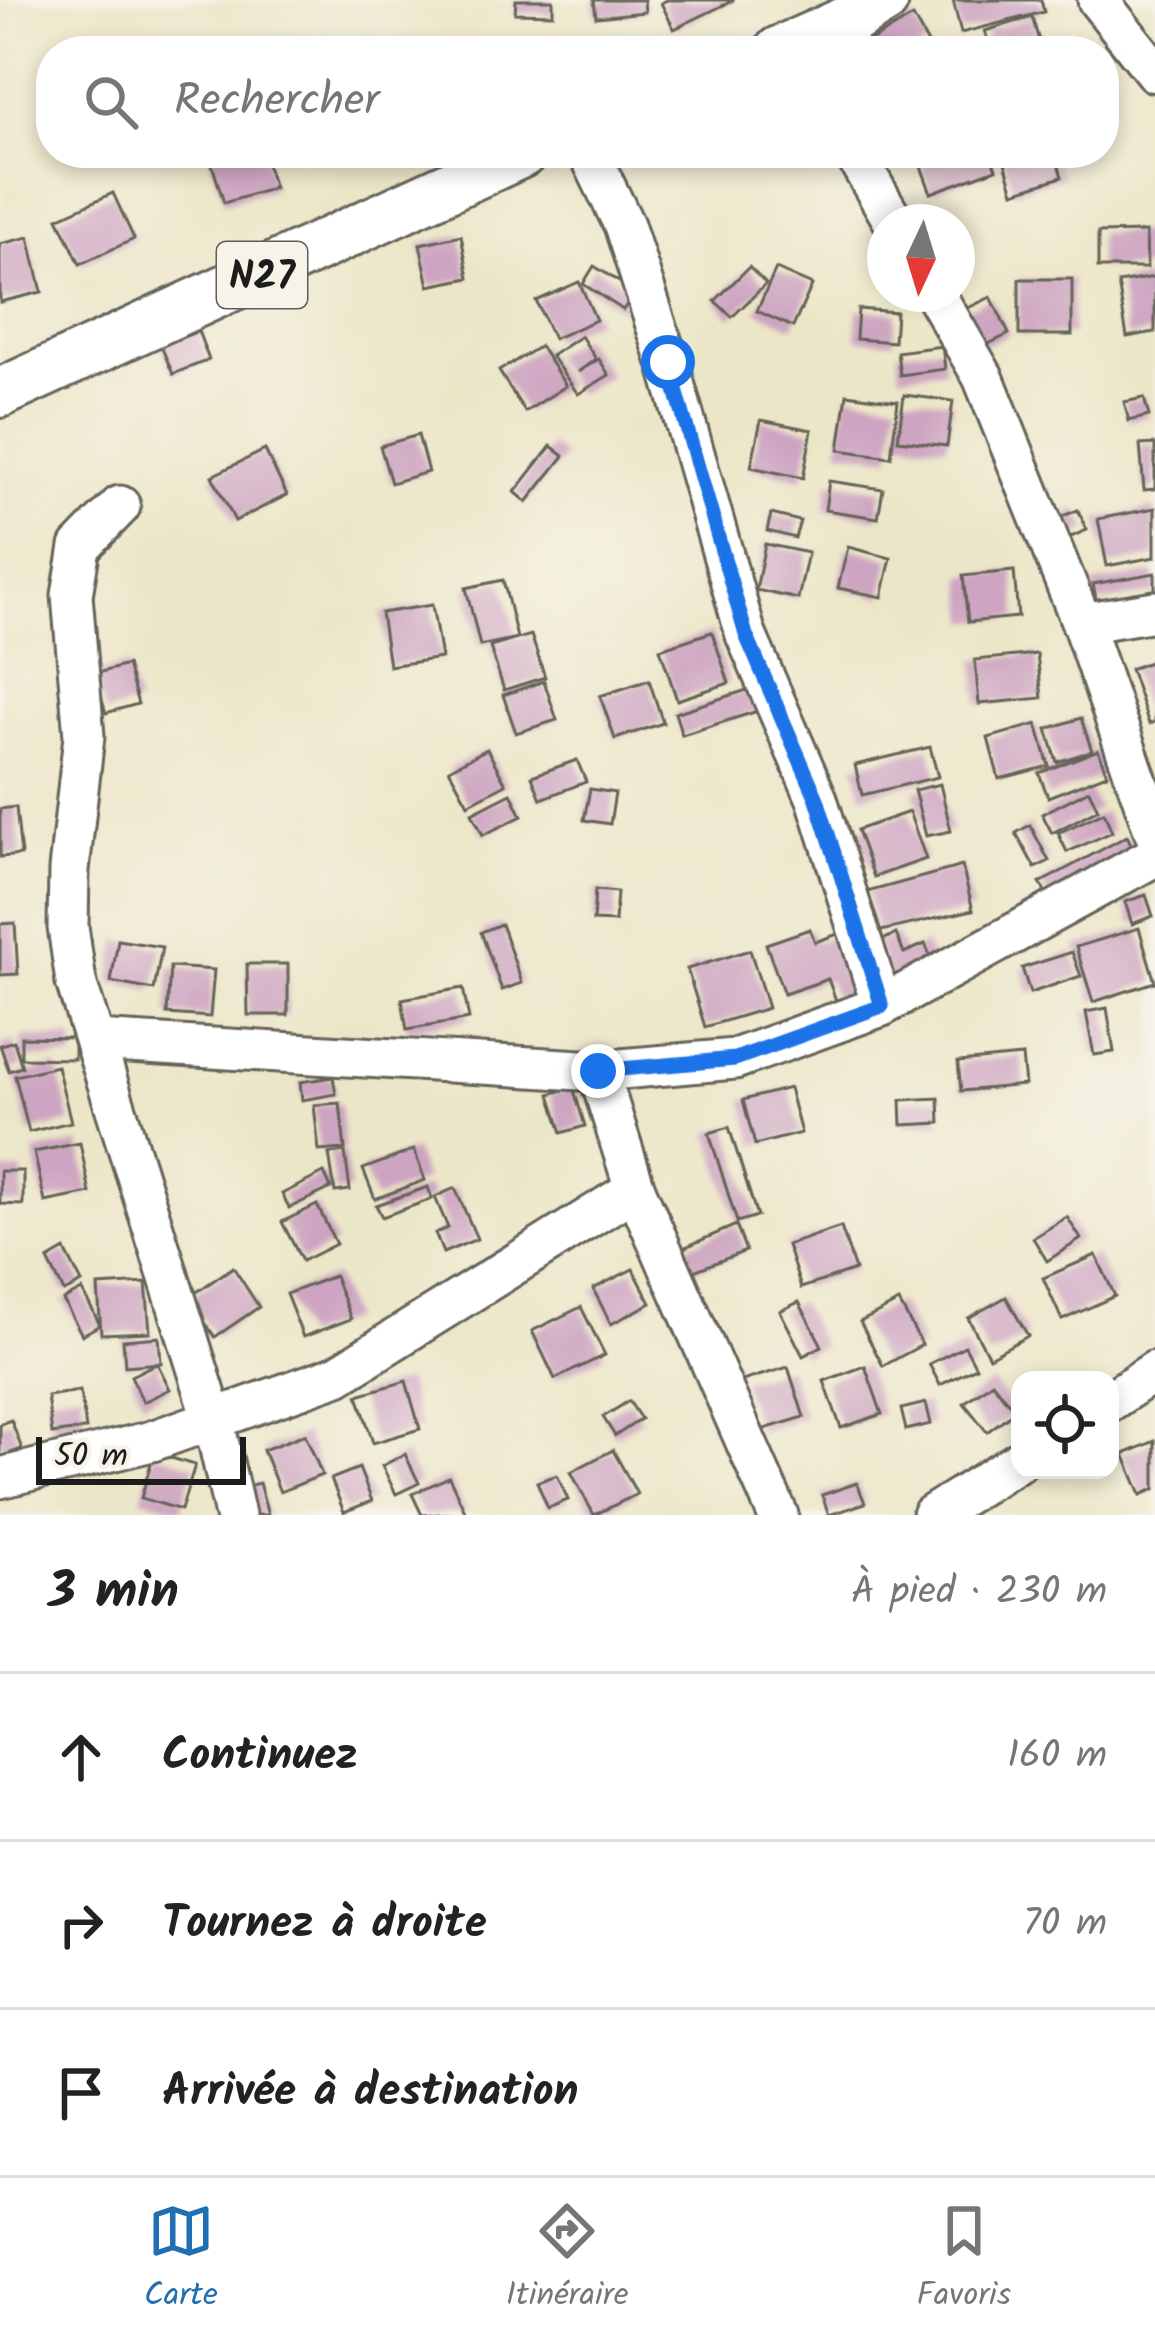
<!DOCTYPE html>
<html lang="fr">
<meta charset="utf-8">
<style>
body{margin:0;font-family:Kalam,sans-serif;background:#f6f6f6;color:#222}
.controls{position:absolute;right:36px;bottom:36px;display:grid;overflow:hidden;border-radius:24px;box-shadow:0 6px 18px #0003}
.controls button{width:108px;height:108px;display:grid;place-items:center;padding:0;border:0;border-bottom:3px solid #e0e0e0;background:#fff;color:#222;font:60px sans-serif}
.compass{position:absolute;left:867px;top:204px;width:108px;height:108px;border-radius:50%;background:#fff;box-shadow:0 6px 18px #0003;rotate:184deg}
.scale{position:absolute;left:36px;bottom:30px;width:210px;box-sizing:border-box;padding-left:12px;border:6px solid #1c1c1c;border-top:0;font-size:33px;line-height:42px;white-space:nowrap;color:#1c1c1c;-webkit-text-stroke:9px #f7f3e8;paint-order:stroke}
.stop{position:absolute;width:36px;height:36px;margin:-27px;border:9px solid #1a73e8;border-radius:50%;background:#fff}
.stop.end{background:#1a73e8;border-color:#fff;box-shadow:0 3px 12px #0008}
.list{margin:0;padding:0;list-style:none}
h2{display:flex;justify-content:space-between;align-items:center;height:156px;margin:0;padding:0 48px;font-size:51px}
h2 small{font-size:39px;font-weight:400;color:#767676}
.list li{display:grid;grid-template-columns:78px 1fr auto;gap:36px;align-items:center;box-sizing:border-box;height:168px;padding:0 48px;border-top:3px solid #e0e0e0}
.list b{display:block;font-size:45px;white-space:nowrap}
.list em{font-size:39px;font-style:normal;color:#767676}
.icon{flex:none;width:66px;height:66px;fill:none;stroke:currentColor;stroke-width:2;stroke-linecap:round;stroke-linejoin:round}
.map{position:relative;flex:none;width:1155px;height:1515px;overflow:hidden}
.search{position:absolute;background:#fff;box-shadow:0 6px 18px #0003;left:36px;right:36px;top:36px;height:132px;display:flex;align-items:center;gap:30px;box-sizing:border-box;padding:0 42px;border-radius:48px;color:#767676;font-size:45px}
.sheet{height:660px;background:#fff}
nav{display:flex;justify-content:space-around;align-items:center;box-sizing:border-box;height:168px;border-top:3px solid #e0e0e0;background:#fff;font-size:33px;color:#767676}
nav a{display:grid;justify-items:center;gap:6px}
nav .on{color:#1f6fb2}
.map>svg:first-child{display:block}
</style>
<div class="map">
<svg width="1155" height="1515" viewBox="0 0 1155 1515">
<rect width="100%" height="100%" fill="#f7f3e8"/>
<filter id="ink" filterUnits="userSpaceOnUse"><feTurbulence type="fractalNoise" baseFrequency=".00833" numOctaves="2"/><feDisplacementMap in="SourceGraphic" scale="24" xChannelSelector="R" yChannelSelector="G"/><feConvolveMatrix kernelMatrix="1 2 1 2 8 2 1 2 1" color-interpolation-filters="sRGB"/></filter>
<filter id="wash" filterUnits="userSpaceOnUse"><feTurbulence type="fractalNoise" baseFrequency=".004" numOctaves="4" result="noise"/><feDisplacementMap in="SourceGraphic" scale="48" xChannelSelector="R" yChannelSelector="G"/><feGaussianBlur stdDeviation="2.7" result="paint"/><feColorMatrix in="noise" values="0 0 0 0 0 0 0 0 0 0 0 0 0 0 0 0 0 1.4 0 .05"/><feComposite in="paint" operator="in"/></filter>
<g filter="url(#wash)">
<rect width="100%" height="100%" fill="#ece6c8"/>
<g id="blocks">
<g fill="#cda4c1">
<polygon points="516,0 553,0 553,14 515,13"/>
<polygon points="594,0 644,0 645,12 596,17"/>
<polygon points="667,0 734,0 674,29 661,3"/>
<polygon points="953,0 1041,0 1044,12 961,33"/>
<polygon points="913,17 928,44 916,51 869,51 865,44"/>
<polygon points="1032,17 1042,51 991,51 985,31"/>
<polygon points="215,153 263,153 274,188 224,203 209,155"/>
<polygon points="916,153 990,153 996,169 931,193"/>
<polygon points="1002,153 1055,153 1062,177 1014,192"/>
<polygon points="113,193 134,239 80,264 58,218"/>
<polygon points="1146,232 1147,268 1098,268 1098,233"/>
<polygon points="461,235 469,278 429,286 420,244"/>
<polygon points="29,237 42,292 0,302 0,244"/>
<polygon points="594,266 635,292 623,310 583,284"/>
<polygon points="749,267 766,284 732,317 715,301"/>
<polygon points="776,269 812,285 793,327 757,311"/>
<polygon points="1155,277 1155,332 1127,337 1118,283"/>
<rect x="1019" y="279" width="53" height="56"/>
<polygon points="579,282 596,320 553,339 536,301"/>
<polygon points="991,297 1009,334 984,346 966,309"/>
<polygon points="858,309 896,312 894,342 856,339"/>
<polygon points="198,331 209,360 173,374 161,346"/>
<polygon points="581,336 596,359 578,372 599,359 609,375 578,394 551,356"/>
<polygon points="540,346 566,386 525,412 499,371"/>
<polygon points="942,346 945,369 900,375 897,352"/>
<polygon points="847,394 898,401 891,457 839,450"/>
<polygon points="904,395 953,401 947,446 898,440"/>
<polygon points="1144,398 1149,416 1129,421 1124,402"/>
<polygon points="761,420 812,430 803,478 751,467"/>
<polygon points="418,435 428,472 391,483 380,446"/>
<polygon points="1155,444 1155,489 1144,490 1140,445"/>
<polygon points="551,446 564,456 527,502 515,492"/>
<polygon points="265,450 287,495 235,521 212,476"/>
<polygon points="829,481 883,489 878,518 825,510"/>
<polygon points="1155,508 1155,557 1107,566 1098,519"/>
<polygon points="1078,510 1087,530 1064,540 1055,519"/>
<polygon points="771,514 800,521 795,538 767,531"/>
<polygon points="765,544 808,553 798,599 756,590"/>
<polygon points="848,547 891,558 882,597 838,588"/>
<polygon points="1014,571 1018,617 968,622 963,576"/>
<polygon points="1155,573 1155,593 1097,603 1093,584"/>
<polygon points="503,580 517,638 480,646 466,588"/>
<polygon points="432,605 441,658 389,666 381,613"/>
<polygon points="712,632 729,683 677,700 660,649"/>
<polygon points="531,635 545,677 504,690 490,647"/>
<polygon points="1037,654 1042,698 979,704 975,660"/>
<polygon points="1155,660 1155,722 1149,724 1130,669"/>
<polygon points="127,665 138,704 106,713 94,674"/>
<polygon points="649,680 663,723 615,739 600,696"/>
<polygon points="544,681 557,720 516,733 503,695"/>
<polygon points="753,688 761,710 682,735 675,713"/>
<polygon points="1081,718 1092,751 1057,762 1047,729"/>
<polygon points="1037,724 1049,766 999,779 988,738"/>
<polygon points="930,747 938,777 862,795 855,765"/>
<polygon points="487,749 506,784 468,804 449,769"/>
<polygon points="1098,750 1107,774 1048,797 1039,773"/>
<polygon points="577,760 586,782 541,799 532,776"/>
<polygon points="940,784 951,831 926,836 914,790"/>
<polygon points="590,789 615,793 610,824 584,820"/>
<polygon points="1089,790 1098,809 1052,833 1042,814"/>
<polygon points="511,793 522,816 483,835 472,813"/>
<polygon points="16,807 21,855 0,857 0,809"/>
<polygon points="909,812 926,859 874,877 857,830"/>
<polygon points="1104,812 1112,832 1067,852 1058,833"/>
<polygon points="1030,825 1049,861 1035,868 1016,833"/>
<polygon points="1127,836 1134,850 1048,897 1040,883"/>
<polygon points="962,866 973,910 877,932 867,892"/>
<polygon points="595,890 617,892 615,922 593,921"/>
<polygon points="1146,895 1153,916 1132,924 1125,902"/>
<polygon points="15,923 18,974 0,975 0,924"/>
<polygon points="501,924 522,983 502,990 481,932"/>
<polygon points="1139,928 1155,982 1093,1002 1076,947"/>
<polygon points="810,929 815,942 838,934 861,998 838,1006 828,979 784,994 766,944"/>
<polygon points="896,934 904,953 925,944 933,962 891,980 875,943"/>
<polygon points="118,940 162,947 154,990 111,982"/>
<polygon points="750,950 768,1008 705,1027 687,969"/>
<polygon points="1072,952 1081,976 1030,993 1022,968"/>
<polygon points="247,964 288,964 288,1015 248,1015"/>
<polygon points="170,967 214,970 210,1017 167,1014"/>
<polygon points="463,988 469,1019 407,1030 402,999"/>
<polygon points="1107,1008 1114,1052 1094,1055 1086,1012"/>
<polygon points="21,1037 74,1038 74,1059 21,1058"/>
<polygon points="14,1041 22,1067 9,1071 0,1045"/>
<polygon points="1022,1056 1025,1085 961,1091 958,1062"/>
<polygon points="57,1066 71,1122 29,1132 15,1076"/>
<polygon points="333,1077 336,1094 302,1100 300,1082"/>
<polygon points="573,1087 585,1126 562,1133 550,1094"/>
<polygon points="789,1088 801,1133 755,1145 743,1100"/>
<polygon points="939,1098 940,1123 902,1125 901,1100"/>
<polygon points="340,1103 345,1149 319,1151 314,1105"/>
<polygon points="729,1127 757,1216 737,1222 709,1133"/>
<polygon points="80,1143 90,1193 45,1202 34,1152"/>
<polygon points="414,1150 425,1180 375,1199 363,1169"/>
<polygon points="345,1152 350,1190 335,1192 329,1154"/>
<polygon points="0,1171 23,1171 23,1205 0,1204"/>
<polygon points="324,1173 331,1188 289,1208 282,1194"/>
<polygon points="428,1187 432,1199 382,1217 376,1205"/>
<polygon points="455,1188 477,1239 443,1253 435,1233 448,1228 435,1197"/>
<polygon points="317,1205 336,1244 302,1261 282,1222"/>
<polygon points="1067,1217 1081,1239 1047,1261 1033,1238"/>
<polygon points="736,1225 746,1251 683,1275 674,1252"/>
<polygon points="841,1227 855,1270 801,1288 787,1245"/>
<polygon points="65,1250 82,1283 64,1292 48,1260"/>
<polygon points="1096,1255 1115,1296 1062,1320 1043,1278"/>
<polygon points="233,1267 259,1307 215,1337 188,1298"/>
<polygon points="633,1269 651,1303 611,1324 593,1289"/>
<polygon points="334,1276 351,1319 303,1337 286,1294"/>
<polygon points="146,1283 150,1332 101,1334 98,1286"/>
<polygon points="82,1290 100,1325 82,1335 63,1300"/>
<polygon points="1006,1297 1028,1336 989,1357 968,1318"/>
<polygon points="799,1302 822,1346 803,1356 780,1311"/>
<polygon points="899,1302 922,1345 883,1366 860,1322"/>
<polygon points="581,1307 605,1355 555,1379 532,1331"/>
<polygon points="159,1337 161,1363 125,1366 123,1340"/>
<polygon points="965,1346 976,1367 940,1385 929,1364"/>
<polygon points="157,1363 170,1389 143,1402 131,1376"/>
<polygon points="865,1366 882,1414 841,1428 824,1381"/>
<polygon points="788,1367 804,1417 758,1431 742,1381"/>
<polygon points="406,1381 420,1429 373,1443 358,1395"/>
<polygon points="992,1382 1015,1411 987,1432 964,1403"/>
<polygon points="80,1391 86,1429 52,1434 47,1396"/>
<polygon points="629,1401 641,1419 615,1436 603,1417"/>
<polygon points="926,1403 931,1424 906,1430 901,1409"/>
<polygon points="11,1420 22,1449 0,1457 0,1424"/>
<polygon points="305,1434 322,1475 280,1492 263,1450"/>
<polygon points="1155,1441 1155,1489 1141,1495 1124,1454"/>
<polygon points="613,1450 637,1494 594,1515 571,1472"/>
<polygon points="154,1453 195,1465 181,1510 141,1498"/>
<polygon points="405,1454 419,1483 396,1494 382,1466"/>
<polygon points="359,1468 372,1501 344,1512 331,1479"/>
<polygon points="557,1475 568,1500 548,1508 537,1482"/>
<polygon points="449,1477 466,1513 422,1515 412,1494"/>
<polygon points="259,1483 268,1515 255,1515 247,1486"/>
<polygon points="857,1483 865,1503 829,1515 822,1495"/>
</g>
</g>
</g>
<g filter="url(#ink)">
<use href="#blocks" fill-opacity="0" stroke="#656358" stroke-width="3"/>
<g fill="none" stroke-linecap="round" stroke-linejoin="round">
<defs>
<g id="minor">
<polyline points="1098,0 1155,72"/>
<polyline points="589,153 624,225 668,362 746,635 817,799 882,1006"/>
<polyline points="854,153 894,222"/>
<polyline points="935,294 983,377 1082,623 1155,833"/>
<polyline points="120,506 80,547 72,595 84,736 69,870 68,927 76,982 213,1418 235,1515"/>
<polyline points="1082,623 1155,611"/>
<polyline points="95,1041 598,1071 735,1059 882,1006 1155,856"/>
<polyline points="598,1071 635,1189 778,1515"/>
<polyline points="1110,1401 1155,1371"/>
<polyline points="0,1478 152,1441 338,1375 635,1189"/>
<polyline points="932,1515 1020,1460"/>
</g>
<g id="major">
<polyline points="779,51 856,17 884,0"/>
<polyline points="0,393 522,153"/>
</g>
</defs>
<use href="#minor" stroke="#656358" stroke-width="45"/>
<use href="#major" stroke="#656358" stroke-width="54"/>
<use href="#minor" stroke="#fff" stroke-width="39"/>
<use href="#major" stroke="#fff" stroke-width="48"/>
</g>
</g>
<g fill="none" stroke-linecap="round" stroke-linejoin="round" filter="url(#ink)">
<polyline stroke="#1a73e8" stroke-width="15" points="598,1071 735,1059 882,1006 817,799 746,635 668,362"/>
</g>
<g text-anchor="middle" stroke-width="10" stroke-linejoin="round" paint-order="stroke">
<rect fill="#f7f3e8" stroke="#5e5c59" stroke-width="3" x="217" y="242" width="90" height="66" rx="9"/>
<g font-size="39" font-weight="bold" fill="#1c1c1c">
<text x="262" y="289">N27</text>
</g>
</g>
</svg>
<div class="controls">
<button><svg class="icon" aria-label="locate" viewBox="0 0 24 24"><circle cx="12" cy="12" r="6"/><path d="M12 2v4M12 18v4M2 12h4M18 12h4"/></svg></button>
</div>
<svg class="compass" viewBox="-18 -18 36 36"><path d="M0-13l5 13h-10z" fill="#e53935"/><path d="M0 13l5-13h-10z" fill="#767676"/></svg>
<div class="scale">50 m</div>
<div class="stop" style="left:668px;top:362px"></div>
<div class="stop end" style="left:598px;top:1071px"></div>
<div class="search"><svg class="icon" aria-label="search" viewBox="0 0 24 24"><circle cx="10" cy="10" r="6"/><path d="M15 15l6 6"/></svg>Rechercher</div>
</div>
<section class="sheet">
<h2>3 min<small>À pied · 230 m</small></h2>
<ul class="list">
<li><svg class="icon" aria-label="ahead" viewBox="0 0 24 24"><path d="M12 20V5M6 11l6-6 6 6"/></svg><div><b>Continuez</b></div><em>160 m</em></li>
<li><svg class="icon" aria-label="right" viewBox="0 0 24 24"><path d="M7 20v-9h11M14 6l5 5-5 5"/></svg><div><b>Tournez à droite</b></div><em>70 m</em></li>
<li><svg class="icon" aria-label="arrive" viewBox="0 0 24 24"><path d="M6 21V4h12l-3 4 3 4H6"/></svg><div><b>Arrivée à destination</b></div></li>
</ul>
</section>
<nav>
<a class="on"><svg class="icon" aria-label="map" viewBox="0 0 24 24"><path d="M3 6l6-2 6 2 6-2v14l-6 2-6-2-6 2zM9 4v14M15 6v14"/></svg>Carte</a>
<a><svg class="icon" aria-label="directions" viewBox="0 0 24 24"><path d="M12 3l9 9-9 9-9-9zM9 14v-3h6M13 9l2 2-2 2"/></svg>Itinéraire</a>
<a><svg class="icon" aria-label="saved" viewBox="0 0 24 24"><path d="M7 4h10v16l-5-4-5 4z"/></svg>Favoris</a>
</nav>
